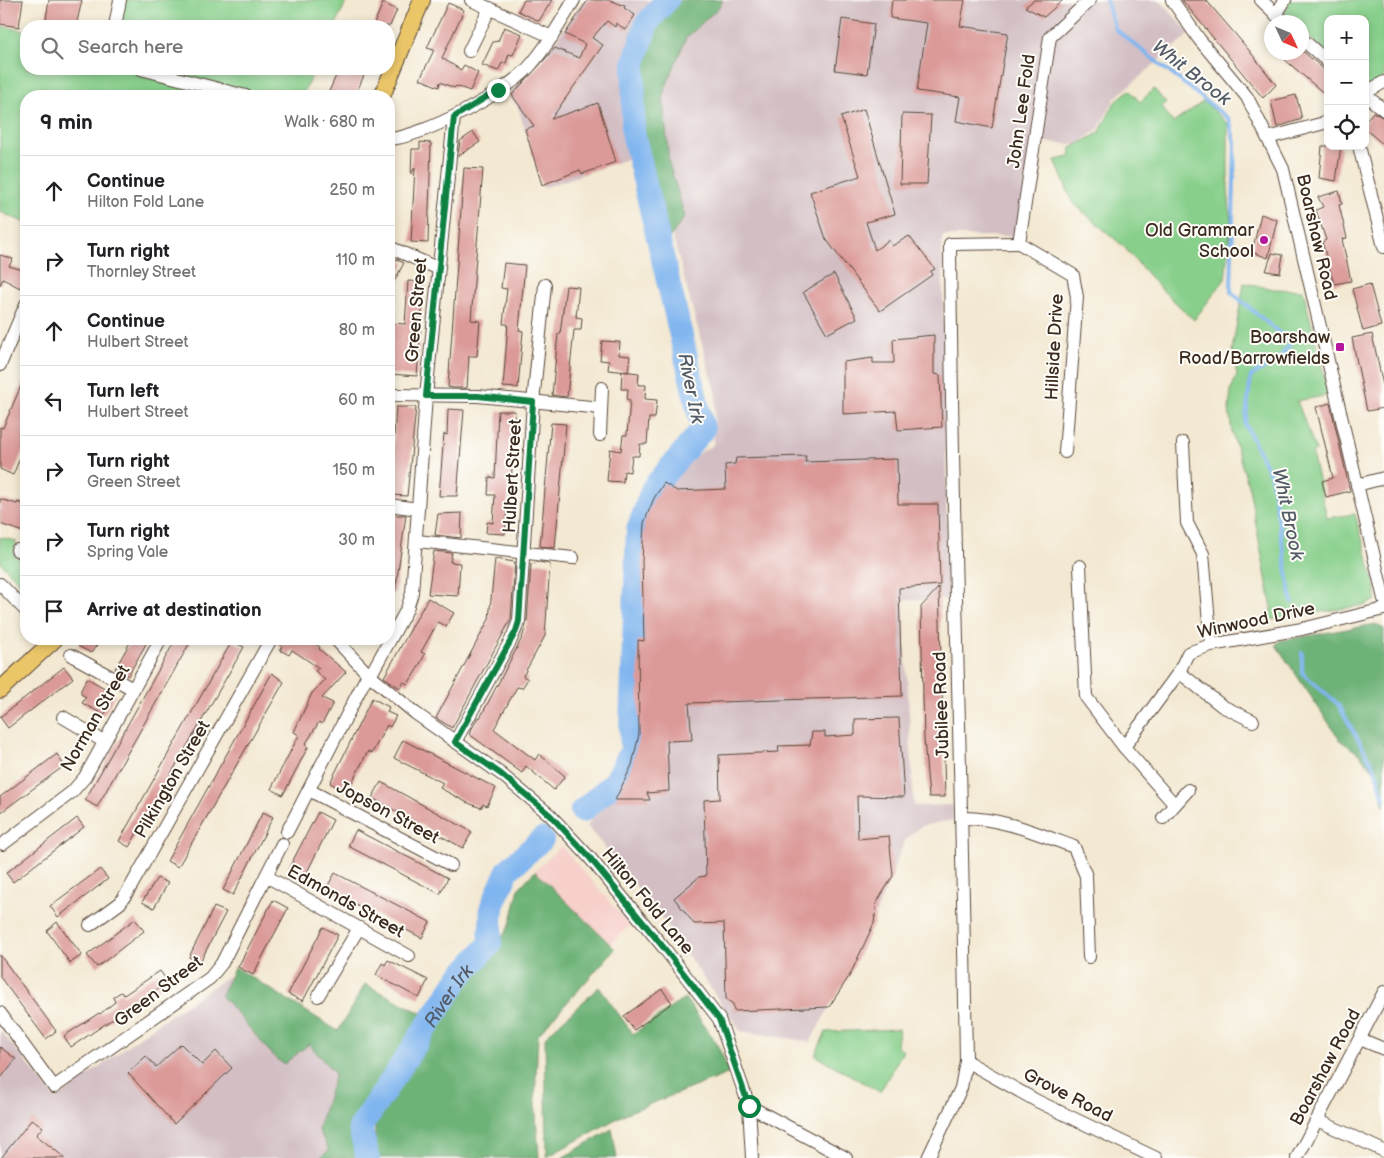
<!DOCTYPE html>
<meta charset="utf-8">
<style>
body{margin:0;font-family:"Balsamiq Sans",sans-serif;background:#f6f6f6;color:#202124}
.controls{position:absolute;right:15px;top:15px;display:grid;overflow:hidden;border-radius:10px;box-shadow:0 2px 8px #0003}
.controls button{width:45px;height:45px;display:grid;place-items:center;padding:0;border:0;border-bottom:1px solid #e0e0e0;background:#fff;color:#202124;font:25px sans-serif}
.compass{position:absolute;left:1264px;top:15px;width:45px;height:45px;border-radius:50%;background:#fff;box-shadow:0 2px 8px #0003;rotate:134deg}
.stop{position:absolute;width:15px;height:15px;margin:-11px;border:4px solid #0b8043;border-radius:50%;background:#fff}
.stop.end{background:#0b8043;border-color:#fff;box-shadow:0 1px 5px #0008}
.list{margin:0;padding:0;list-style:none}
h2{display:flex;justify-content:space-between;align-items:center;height:65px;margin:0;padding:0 20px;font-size:21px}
h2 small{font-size:16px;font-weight:400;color:#757577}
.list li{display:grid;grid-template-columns:32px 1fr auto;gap:15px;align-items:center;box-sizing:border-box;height:70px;padding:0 20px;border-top:1px solid #e0e0e0}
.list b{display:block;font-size:19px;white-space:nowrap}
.list p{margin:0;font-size:16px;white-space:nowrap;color:#757577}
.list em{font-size:16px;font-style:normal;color:#757577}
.icon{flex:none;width:28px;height:28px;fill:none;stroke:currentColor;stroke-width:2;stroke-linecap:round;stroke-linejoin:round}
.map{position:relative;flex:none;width:1384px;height:1158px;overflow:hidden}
.search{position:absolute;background:#fff;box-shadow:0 2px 8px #0003;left:20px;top:20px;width:375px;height:55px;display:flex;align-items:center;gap:12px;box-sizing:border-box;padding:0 18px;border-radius:20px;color:#757577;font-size:19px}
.panel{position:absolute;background:#fff;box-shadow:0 2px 8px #0003;left:20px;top:90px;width:375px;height:555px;border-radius:20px}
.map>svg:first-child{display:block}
</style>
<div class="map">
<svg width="1384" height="1158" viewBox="0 0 1384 1158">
<rect width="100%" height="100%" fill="#fdfcf7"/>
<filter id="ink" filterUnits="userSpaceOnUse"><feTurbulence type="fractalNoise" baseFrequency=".02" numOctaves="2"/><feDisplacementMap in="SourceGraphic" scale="10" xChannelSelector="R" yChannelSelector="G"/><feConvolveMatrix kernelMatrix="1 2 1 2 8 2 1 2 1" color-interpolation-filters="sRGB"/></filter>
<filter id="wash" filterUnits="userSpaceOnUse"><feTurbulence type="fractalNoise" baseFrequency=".0096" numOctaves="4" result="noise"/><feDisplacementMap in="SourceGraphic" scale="20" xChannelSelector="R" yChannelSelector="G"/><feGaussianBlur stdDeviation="1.12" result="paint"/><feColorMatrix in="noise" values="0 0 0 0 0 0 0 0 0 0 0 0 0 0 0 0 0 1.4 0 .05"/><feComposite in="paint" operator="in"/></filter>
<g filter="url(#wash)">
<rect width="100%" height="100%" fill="#f3e8d1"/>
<polygon fill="#f7d0cc" points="561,846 630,925 611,944 535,871"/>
<g fill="#d2bec3">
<polygon points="584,0 1160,0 1190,34 1115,98 1099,128 1077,145 1033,141 1016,236 942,236 948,599 903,600 914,806 953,805 953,820 921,826 905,840 862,948 810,1042 740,1031 662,918 587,826 629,765 636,749 638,586 643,523 669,485 699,453 713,445 716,395 661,194 647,152 543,188 518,107 508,95 535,70"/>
<polygon points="235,972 350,1077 332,1158 0,1158 0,1030 56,1099 160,1022"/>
</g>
<g fill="#87cf8b" stroke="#617c54">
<polygon points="119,0 347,0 335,26 111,26"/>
<polygon points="1290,0 1384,0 1384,77 1365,90 1365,19 1328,19 1328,56 1302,30 1302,22 1294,22 1284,13"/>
<polygon points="0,26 26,31 26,69 315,69 302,96 230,96 209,93 208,96 26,96 26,223 0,212"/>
<polygon points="1154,89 1166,103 1162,107 1173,123 1204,101 1228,124 1228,189 1231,224 1225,279 1194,320 1157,285 1124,247 1072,202 1055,160 1070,157 1071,148 1099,133 1115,102 1129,90 1140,102"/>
<polygon points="1244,283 1274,289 1303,290 1329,395 1297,401 1316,451 1312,453 1327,518 1355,514 1376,587 1376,600 1366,605 1262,621 1272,609 1249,488 1232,433 1229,409 1231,390 1237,375 1232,350"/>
<polygon points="0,537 16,541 14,555 26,560 26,590 0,562"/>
<polygon points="899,1029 897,1046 903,1051 880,1092 815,1055 826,1032"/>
</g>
<g fill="#6db277" stroke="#546e4a">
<polygon points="651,0 723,0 718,8 686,38 663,94 669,163 685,217 667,241 649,175 628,121 629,69 651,10"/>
<polygon points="1376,624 1384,629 1384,807 1377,774 1359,754 1341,741 1276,645 1279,641"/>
<polygon points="535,871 615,949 538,1035 535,1100 539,1158 375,1158 375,1121 447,1008 498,944 510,925 519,888"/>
<polygon points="235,967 338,1031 365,984 423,1014 356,1116 353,1131 360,1158 320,1158 329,1150 318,1129 335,1074 309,1044 284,1064 276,1059 221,995"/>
<polygon points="599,987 633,1034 685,998 716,1042 730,1073 627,1113 547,1157 545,1037"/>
<polygon points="612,1129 617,1158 562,1158"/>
</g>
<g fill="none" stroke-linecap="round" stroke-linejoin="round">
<g stroke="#80b5ef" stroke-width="4">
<polyline points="1106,0 1115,29 1229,119 1235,143 1231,292 1291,343 1278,360 1251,376 1245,424 1271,476 1292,602"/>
<polyline points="1302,652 1302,673 1338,704 1376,771 1384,799"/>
</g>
<g stroke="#80b5ef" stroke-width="24">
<polyline points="582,811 616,781 632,750 631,726 638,530 653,488 703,429 633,132 634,64 647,23 667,0"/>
<path id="s1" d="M368 1158 360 1128 459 978 490 944 492 906 508 870 542 839"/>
</g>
</g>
<g id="blocks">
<g fill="#db9a98">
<polygon points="0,0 23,0 19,27 0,24"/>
<polygon points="49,0 82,0 76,26 45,25"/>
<polygon points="524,0 552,0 539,21 518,11"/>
<polygon points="588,0 610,0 625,6 624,8 635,15 626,30 616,23 615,27 607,21 592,38 603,45 551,119 598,103 616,162 582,174 580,170 542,185 525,129 534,126 512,95 555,48 579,58 585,44 565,34"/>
<polygon points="892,0 965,0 960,26 1008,33 992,128 956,121 960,97 917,91 927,23 890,18"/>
<polygon points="1034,0 1063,0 1044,17 1025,7"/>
<polygon points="1182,0 1206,0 1248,49 1276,85 1263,98"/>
<polygon points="383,3 397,10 390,26 373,26"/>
<polygon points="448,3 464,10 442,58 461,70 464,65 478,73 470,91 456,86 454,88 440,82 439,87 420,79 434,50 427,48"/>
<polygon points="842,19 874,24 867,74 835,70"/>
<polygon points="504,27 522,34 513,55 509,54 506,63 502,63 498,71 482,65 493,42 498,41"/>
<polygon points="1276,52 1304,52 1328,73 1328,97"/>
<polygon points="339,69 357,69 365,73 355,96 327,96"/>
<polygon points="1296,95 1302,119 1277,127 1271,101"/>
<polygon points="864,109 895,214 866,222 875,250 889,240 892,246 909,236 935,269 931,271 932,275 880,311 826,239 810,192 860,176 841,117"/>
<polygon points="1373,112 1384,118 1384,145 1365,129 1365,122"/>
<polygon points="902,114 931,115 927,184 900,184"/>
<polygon points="473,132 480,142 458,156 460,141"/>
<polygon points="420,142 431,143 428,243 411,242 415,167 411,174 412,149 420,149"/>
<polygon points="1322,146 1341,146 1336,181 1319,178"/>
<polygon points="464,168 483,169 471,320 480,321 477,356 469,356 467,388 453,388 448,387"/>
<polygon points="1339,191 1342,204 1339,205 1347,238 1342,239 1351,281 1334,284 1322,242 1326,240 1316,210 1323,207 1318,197"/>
<polygon points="1261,214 1277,220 1268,258 1252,252"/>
<polygon points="1272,253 1283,255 1280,273 1266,271"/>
<polygon points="0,255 13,259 9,266 26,271 20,288 3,279 0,285"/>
<polygon points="389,256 404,263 389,291"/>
<polygon points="504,263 525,265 519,330 523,331 518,388 503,387 508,324 503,324 507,289 501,288"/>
<polygon points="834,274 857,318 827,334 803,292"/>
<polygon points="408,281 424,282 417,376 389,374 389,323 405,324"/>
<polygon points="1370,284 1381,326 1363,331 1352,289"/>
<polygon points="566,286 579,287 576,317 582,318 581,330 574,330 567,397 552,395 558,334 560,334"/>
<polygon points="1372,334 1384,390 1384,408 1367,411 1352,338"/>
<polygon points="934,335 934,374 940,375 942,427 898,430 896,411 843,414 843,362 873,358 873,363 894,363 893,339"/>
<polygon points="602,341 620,342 619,355 630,356 628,372 608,370 609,361 600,360"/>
<polygon points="622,371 639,373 638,385 646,385 645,399 657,400 655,418 649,418 647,444 640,444 639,456 632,456 630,472 624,471 623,482 607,481 610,449 621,451 623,435 627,435 630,400 627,400 628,389 621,389"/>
<polygon points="26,374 26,443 13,475 0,469 0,427 3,428"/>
<polygon points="1330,403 1350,491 1326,497 1322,481 1333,478 1316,407"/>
<polygon points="396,407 416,407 407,496 390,495"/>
<polygon points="448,409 464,410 457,496 439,496 444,434 447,435"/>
<polygon points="498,411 515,411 511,486 509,486 505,534 486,533 487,522 493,523 495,495 488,495 489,477 495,478"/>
<polygon points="551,423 566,424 555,548 540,546"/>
<polygon points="806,456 805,462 897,459 898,504 938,504 940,585 899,588 902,696 689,703 692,740 667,741 669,791 647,793 650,800 615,800 632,765 639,734 638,640 644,641 642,561 644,523 654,498 664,483 677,491 726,489 725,465 735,464 736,458"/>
<polygon points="0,499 17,504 18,502 26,505 26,533 0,524"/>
<polygon points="462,513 461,538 435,535 438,514"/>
<polygon points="389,515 406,515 395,593 389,593"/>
<polygon points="434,551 452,553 450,562 460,563 458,596 428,594"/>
<polygon points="495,559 515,562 511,619 452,728 436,718 489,619"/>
<polygon points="539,562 550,564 545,636 523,676 528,679 522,688 517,687 494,729 535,760 539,754 565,776 554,790 526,766 522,773 469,734 478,717 480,718 522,638 527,622 531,564"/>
<polygon points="939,587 945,797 929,797 924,739 921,607"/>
<polygon points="428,598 454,613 446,626 438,622 421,652 425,654 419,666 408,684 403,682 400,688 384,677"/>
<polygon points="83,639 101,639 91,653 78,646"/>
<polygon points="132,639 141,639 147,642 128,676 115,669"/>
<polygon points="176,639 192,639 97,807 85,800"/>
<polygon points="279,639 307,639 320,647 319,649 346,672 322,698 333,703 322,724 319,722 305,745 308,747 283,795 271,789 299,735 294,732 312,693 325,680 315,671 319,668 292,650 289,655 280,650 282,646 278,643"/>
<polygon points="232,641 244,647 129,847 119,841"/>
<polygon points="64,667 73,678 8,728 0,717"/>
<polygon points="272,673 284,682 178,867 167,861"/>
<polygon points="87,678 115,694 104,715 82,703 86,697 81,694 81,690"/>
<polygon points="372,698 389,707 387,712 396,716 390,727 387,725 372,753 368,751 347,792 330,783"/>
<polygon points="899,718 904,797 857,796 858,839 889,836 893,876 877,902 874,923 850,975 829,1007 734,1011 733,1004 726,999 724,923 694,924 674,898 699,877 706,876 704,800 720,799 719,755 779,752 778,746 810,745 812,732 825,732 825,737 855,735 855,719"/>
<polygon points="403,740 496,788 487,806 483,804 481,808 466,802 440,788 443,783 394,758"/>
<polygon points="57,754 64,766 0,813 0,797"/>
<polygon points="381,782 472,832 463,848 372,798"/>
<polygon points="263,812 273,817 233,895 223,890"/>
<polygon points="318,812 333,820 304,878 288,870"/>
<polygon points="77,818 84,827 13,882 6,873"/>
<polygon points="356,830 448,878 440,894 348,846"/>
<polygon points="100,869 108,879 58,917 50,906"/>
<polygon points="335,873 430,922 422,938 326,889"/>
<polygon points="157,878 168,883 154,908 142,902"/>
<polygon points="273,900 288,908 253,975 238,967"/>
<polygon points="214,907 226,912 200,962 189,957"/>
<polygon points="135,919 144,931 97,967 87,955"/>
<polygon points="57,922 82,955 70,963 47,931"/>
<polygon points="323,927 338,935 303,1001 288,994"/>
<polygon points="0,955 56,1031 46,1039 0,977"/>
<polygon points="388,960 428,980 419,998 376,975 382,963 385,965"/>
<polygon points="160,971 168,982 71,1047 64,1036 99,1013 100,1014 115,1002 113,997 121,992 124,995"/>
<polygon points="662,989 672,1003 634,1030 624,1016"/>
<polygon points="181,1044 202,1065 216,1051 232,1068 174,1124 128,1073 146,1056 156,1067"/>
<polygon points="0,1047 16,1059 0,1079"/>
<polygon points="32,1119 43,1127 36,1135 65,1158 1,1158"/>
</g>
</g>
</g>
<g filter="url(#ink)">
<use href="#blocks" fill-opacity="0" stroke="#574639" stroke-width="1"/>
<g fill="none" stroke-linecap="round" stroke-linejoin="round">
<defs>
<g id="minor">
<polyline points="471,0 552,37"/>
<polyline points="1172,0 1199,39 1247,97 1283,169 1384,599"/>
<polyline points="1261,0 1284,22"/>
<polyline points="1276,15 1285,0"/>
<polyline points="115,26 120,0"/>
<polyline points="1302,39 1328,62"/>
<polyline points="469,51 490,8"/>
<polyline points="141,69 246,96"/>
<polyline points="1365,93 1384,82"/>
<polyline points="1365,95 1384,110"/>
<polyline points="1268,138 1328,122"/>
<path d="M389 139C423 137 507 92 529 67 547 47 560 23 574 0"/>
<polyline points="1360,150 1384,247"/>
<polyline points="1019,243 1050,37 1090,0"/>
<polyline points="1019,243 1073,275 1077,297 1065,452"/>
<polyline points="389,247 437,268"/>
<polyline points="0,365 26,304"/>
<polyline points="389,395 478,396 601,408"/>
<polyline points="600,435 602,388"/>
<polyline points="1183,443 1187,523 1203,554 1211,645"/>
<polyline points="1357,485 1384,478"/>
<polyline points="389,505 418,509"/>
<polyline points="417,541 573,558"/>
<polyline points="17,550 26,553"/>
<polyline points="1080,566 1086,697 1124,747 1174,804"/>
<polyline points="0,584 26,611"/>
<polyline points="335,639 368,674 415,713 501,774 550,815 590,858 664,948 719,1019 749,1106 752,1158"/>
<polyline points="71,655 133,689"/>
<polyline points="1179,672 1222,706 1253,721"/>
<polyline points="370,676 407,609 412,593 426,396 454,117"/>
<polyline points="63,717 103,741"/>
<polyline points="455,742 511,640 519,621 533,402 545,285"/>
<polyline points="1124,747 1179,672 1188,653 1211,645 1302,629 1384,609"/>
<polyline points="309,790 451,865"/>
<path d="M963 818C1002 818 1037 833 1074 847L1086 876 1089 957"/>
<polyline points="1163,818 1188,790"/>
<polyline points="287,832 368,674"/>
<polyline points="3,844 72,792 85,777 161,639"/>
<polyline points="266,876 409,956"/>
<polyline points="90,925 120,903 130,888 271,639"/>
<polyline points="318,996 359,928"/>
<polyline points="0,1013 54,1087 210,978 222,963 282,844"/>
<polyline points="1360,1039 1384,1049"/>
<polyline points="966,1061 1037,1101 1156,1158"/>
<polyline points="749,1106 846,1158"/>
<polyline points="1317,1120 1384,1151"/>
<path d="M928 1158 961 1088 966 1061C962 788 952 516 950 244L1019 243"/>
<polyline points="1297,1158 1384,992"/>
</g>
<g id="major">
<polyline points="382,96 422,0"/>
<polyline points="0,690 55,639"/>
</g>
</defs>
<use href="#minor" stroke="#574639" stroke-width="14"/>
<use href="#major" stroke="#574639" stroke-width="18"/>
<use href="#minor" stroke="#fff" stroke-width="12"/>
<use href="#major" stroke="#ebc669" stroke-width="16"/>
</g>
</g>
<g fill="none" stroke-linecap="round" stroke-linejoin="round" filter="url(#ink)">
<polyline stroke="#0b8043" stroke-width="6" points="498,90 454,117 426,396 478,396 533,402 519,621 516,631 455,742 501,774 550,815 590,858 664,948 719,1019 749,1106"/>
</g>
<g fill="#b5179e" stroke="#fdfcf7" stroke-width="2">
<circle cx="1264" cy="240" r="5"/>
<rect x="1335" y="342" width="10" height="10" rx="2.5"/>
</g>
<g text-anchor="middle" stroke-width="4" stroke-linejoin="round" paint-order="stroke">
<g font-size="18" fill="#3b2a1e" stroke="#fdfcf7">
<text transform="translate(1021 111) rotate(-82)" y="6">John Lee Fold</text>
<text transform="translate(1317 237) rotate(77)" y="6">Boarshaw Road</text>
<text transform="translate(416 310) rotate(-85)" y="6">Green Street</text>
<text transform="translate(1054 347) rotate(-87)" y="6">Hillside Drive</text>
<text transform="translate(512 476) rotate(-87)" y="6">Hulbert Street</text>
<text transform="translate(1256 620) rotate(-12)" y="6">Winwood Drive</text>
<text transform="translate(941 705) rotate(-92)" y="6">Jubilee Road</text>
<text transform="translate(95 718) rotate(-60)" y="6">Norman Street</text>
<text transform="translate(172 779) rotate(-60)" y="6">Pilkington Street</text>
<text transform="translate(388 812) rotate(28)" y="6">Jopson Street</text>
<text transform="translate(346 901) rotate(29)" y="6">Edmonds Street</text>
<text transform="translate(648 901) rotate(50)" y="6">Hilton Fold Lane</text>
<text transform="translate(158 991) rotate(-37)" y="6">Green Street</text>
<text transform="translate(1325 1067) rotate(-62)" y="6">Boarshaw Road</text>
<text transform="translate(1068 1095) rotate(27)" y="6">Grove Road</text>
</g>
<g font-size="18" fill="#3b2a1e" stroke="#fdfcf7" text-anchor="end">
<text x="1254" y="236">Old Grammar<tspan x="1254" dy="21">School</tspan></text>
<text x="1330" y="343">Boarshaw<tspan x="1330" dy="21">Road/Barrowfields</tspan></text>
</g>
<g font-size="19" font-style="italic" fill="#535b67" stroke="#fdfcf7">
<text transform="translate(1192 72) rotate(38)" y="7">Whit Brook</text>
<text transform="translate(692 388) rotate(79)" y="7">River Irk</text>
<text transform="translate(1289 514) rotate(78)" y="7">Whit Brook</text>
<text dy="7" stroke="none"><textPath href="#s1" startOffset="190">River Irk</textPath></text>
</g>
</g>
</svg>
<div class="controls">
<button>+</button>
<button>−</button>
<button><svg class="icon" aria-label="locate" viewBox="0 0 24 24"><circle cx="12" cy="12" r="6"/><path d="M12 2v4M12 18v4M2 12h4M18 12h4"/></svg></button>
</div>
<svg class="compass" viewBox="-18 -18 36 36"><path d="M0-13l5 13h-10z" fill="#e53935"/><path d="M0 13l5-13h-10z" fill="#757577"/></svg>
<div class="stop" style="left:749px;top:1106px"></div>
<div class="stop end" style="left:498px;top:90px"></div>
<div class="search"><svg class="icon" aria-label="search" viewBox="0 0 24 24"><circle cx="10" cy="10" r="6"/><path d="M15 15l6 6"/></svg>Search here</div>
<section class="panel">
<h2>9 min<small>Walk · 680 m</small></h2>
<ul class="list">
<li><svg class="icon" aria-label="ahead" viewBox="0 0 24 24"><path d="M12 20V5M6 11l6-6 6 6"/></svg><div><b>Continue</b><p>Hilton Fold Lane</p></div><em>250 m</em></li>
<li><svg class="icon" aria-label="right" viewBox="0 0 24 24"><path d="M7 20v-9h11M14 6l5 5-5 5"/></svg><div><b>Turn right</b><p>Thornley Street</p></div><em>110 m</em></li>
<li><svg class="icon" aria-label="ahead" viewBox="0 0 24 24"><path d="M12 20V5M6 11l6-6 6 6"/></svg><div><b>Continue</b><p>Hulbert Street</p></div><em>80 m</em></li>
<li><svg class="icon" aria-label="left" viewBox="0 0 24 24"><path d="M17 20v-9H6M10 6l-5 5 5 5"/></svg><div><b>Turn left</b><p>Hulbert Street</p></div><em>60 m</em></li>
<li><svg class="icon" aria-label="right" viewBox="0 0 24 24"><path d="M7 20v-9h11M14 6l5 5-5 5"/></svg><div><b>Turn right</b><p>Green Street</p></div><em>150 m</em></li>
<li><svg class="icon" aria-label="right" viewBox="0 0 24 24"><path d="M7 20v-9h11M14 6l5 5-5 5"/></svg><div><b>Turn right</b><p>Spring Vale</p></div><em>30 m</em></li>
<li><svg class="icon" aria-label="arrive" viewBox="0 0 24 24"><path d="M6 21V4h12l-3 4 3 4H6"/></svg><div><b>Arrive at destination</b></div></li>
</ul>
</section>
</div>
